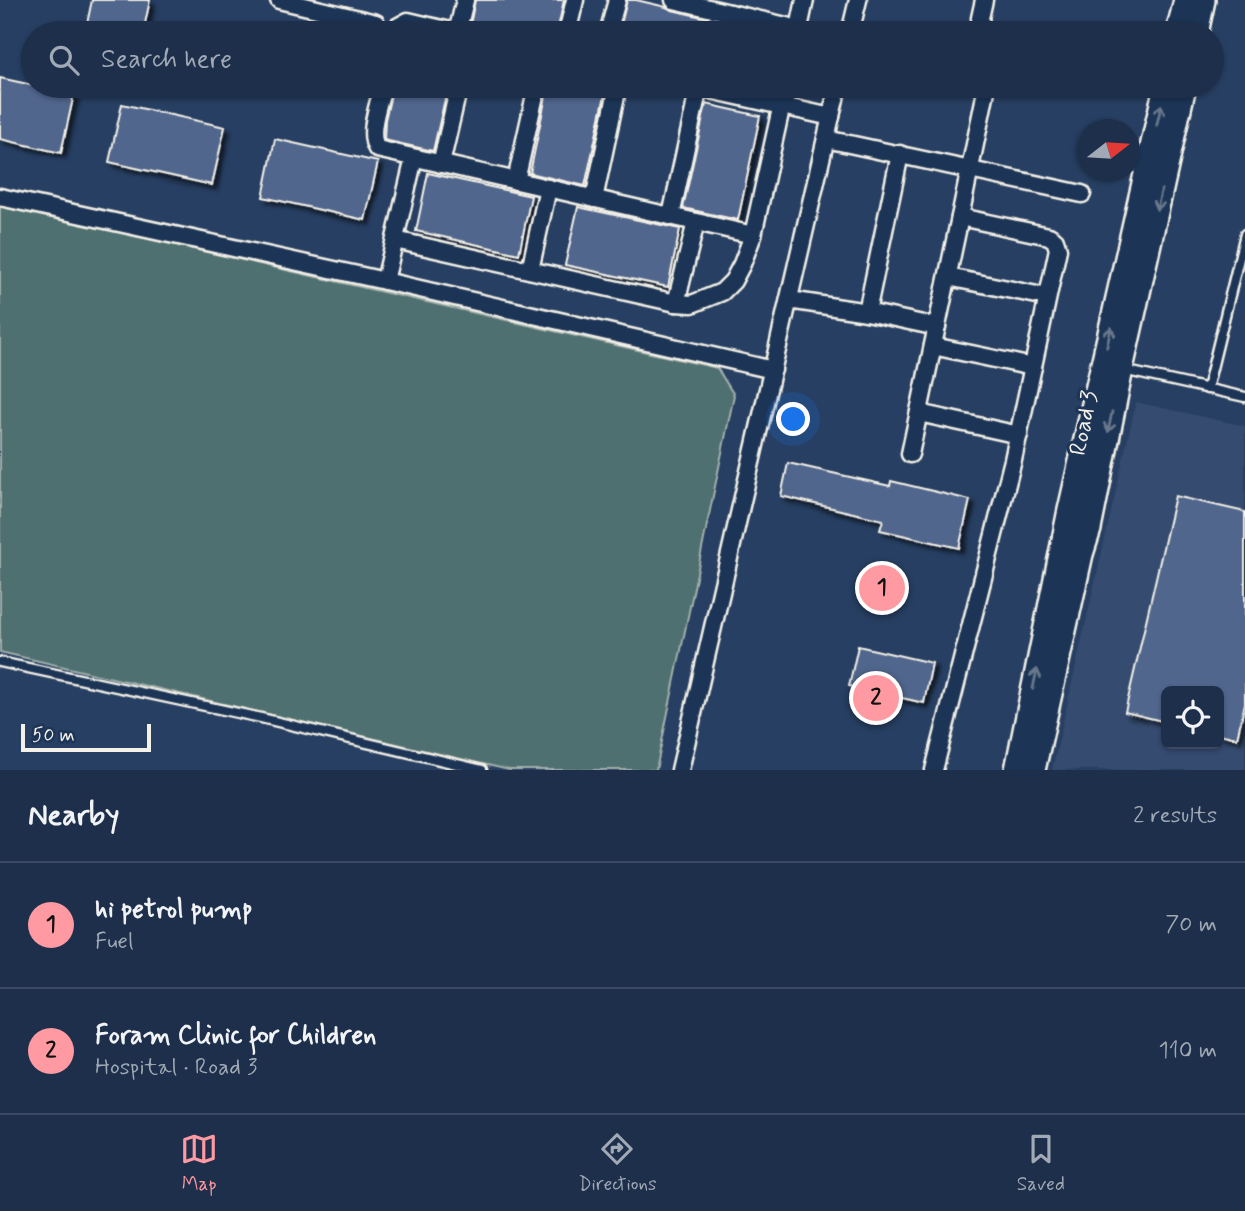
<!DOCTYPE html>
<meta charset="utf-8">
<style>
body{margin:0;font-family:Mynerve,sans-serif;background:#2a3b54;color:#f1f3f6}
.controls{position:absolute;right:21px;bottom:21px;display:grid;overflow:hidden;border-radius:10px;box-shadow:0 2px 5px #0004}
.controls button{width:63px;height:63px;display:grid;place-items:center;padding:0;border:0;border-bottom:2px solid #3b4a62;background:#1d2f4a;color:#f1f3f6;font:35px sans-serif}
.compass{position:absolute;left:1077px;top:119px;width:63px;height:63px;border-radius:50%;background:#1d2f4a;box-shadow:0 2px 5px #0004;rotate:73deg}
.scale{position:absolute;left:21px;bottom:18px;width:130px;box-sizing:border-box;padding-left:7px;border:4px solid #f4f1e8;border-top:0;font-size:19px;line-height:24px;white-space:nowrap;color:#f4f1e8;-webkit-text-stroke:5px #1d3557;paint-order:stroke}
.you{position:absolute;left:794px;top:420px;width:24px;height:24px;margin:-18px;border:5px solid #fff;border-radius:50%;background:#1a73e8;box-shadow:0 0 0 10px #1a73e833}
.badge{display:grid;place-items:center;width:46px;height:46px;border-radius:50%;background:#ff9aa2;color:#111;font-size:23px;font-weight:700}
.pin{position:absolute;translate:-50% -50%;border:4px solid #fff;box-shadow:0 2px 7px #0006}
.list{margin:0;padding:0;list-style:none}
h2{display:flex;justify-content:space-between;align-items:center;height:91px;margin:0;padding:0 28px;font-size:30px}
h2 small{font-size:23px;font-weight:400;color:#a0a9b5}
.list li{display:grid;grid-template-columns:46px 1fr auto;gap:21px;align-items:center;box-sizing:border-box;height:126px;padding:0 28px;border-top:2px solid #3b4a62}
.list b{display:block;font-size:26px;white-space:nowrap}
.list p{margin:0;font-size:23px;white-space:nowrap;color:#a0a9b5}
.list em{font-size:23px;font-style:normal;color:#a0a9b5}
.icon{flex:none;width:38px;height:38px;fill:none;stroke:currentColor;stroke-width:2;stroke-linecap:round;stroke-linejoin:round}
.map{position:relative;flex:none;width:1245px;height:770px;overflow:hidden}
.search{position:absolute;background:#1d2f4a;box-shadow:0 2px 5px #0004;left:21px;right:21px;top:21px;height:77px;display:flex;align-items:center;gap:18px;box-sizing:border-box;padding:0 24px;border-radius:38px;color:#a0a9b5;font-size:26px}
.sheet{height:343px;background:#1d2f4a}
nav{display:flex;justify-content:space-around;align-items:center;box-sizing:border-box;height:98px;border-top:2px solid #3b4a62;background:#1d2f4a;font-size:19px;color:#a0a9b5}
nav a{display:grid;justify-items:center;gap:4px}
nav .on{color:#ff9aa2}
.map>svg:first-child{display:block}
</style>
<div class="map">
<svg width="1245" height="770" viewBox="0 0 1245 770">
<defs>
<filter id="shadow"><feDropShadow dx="4.5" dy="4.5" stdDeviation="2" flood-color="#0009"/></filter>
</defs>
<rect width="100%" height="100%" fill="#273f62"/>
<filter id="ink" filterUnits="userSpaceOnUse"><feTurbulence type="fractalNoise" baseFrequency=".0143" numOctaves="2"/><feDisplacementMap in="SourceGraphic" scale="14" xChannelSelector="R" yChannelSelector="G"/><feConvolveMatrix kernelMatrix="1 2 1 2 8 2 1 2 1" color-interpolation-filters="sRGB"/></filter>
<g filter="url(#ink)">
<path fill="#344b6f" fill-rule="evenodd" d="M1136 402 1245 426V770H1052ZM1166 691H1219V744H1166Z"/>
<polygon fill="#4f6f6f" stroke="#a2b0ac" stroke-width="2" points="0,205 717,368 734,395 656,770 509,770 0,652"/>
<g fill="#51668d" stroke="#f4f1e8" stroke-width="2" filter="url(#shadow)">
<polygon points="92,0 150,0 143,33 85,33"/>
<polygon points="475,0 564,0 557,33 509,33 470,25"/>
<polygon points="627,0 636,0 666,7 672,10 719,21 717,33 619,33"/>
<polygon points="0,78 74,94 61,153 0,139"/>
<polygon points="393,86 448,86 433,151 384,140 385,120"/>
<polygon points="548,86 607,86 585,186 530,173"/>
<polygon points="122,104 225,127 212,185 109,162"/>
<polygon points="706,104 760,116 738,220 683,208"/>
<polygon points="275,139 378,162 365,220 263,197"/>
<polygon points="428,173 531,196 519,254 416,231"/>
<polygon points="578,207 680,229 668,287 565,265"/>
<polygon points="788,463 890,486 891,481 970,500 959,548 880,530 883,520 781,496"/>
<polygon points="1175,496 1245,512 1245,703 1237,738 1219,734 1219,691 1166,691 1166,722 1125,712"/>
<polygon points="858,646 932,663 924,703 849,686"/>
</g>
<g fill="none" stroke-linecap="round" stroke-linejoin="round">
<defs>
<g id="lane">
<polyline points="1123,370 1245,397"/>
<polyline points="1207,389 1245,234"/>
<polyline points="0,662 261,718 482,770"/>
</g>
<g id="street">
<polyline points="279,0 376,23"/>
<polyline points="674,0 799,29"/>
<polyline points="984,0 980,18 982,28 988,31 997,33"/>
<polyline points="395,33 397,27 408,21 459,33"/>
<polyline points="457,33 465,0"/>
<polyline points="567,33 575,0"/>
<polyline points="608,33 617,0"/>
<polyline points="727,33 731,13"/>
<polyline points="798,33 805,0"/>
<polyline points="850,33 858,0"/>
<path d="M383 86C379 103 367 134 377 149L753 235"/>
<polyline points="693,86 831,117"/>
<polyline points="826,139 1082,194"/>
<polyline points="441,164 459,86"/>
<polyline points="516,181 537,86"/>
<polyline points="0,197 385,281 773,370"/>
<polyline points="594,199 618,86"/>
<polyline points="671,216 699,87"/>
<polyline points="960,217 987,86"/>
<polyline points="395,240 676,303 692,304 722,292 733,281 742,264 753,235 786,86"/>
<polyline points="530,270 548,188"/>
<polyline points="948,277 1047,297"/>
<polyline points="385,281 414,158"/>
<polyline points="789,300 867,312 937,327"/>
<polyline points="676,303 696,222"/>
<polyline points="867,312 900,154"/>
<polyline points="933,346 1033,367"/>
<polyline points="919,413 1019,435"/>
<polyline points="910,454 960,217 1049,236 1055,240 1058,249 1013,460 934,770"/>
<polyline points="680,770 838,86"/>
</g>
<g id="secondary">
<polyline points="1178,33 1186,0"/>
<polyline points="1196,33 1203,0"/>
<polyline points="1017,770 1070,510 1166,86"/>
<polyline points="1033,770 1081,554 1089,529 1121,369 1184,86"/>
</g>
</defs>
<use href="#lane" stroke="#f4f1e8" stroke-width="13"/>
<use href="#street" stroke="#f4f1e8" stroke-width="21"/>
<use href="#secondary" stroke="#f4f1e8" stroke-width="28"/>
<use href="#lane" stroke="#1d3557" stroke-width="8"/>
<use href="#street" stroke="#1d3557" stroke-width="16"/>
<use href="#secondary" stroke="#1d3557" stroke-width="23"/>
</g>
<defs><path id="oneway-shaft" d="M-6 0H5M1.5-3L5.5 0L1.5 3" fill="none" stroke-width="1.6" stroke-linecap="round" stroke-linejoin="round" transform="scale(1.75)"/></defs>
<g stroke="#68778a">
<use href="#oneway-shaft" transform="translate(1159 115) rotate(-77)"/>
<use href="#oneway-shaft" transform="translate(1159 200) rotate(103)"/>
<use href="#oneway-shaft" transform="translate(1109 337) rotate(-77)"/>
<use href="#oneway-shaft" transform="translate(1110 422) rotate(101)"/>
<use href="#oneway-shaft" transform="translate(1035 679) rotate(-78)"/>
</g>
</g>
<g text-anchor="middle" stroke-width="6" stroke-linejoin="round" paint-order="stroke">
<g font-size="24" fill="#f4f1e8" stroke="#1d3557">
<text transform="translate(1083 423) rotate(-79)" y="8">Road 3</text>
</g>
</g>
</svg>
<div class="controls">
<button><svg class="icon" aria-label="locate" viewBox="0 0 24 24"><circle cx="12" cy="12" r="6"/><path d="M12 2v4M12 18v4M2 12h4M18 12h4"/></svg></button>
</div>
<svg class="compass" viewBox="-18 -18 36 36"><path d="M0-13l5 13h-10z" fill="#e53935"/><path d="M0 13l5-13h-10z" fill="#a0a9b5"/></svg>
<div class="scale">50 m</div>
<div class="you"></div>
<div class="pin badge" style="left:882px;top:588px">1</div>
<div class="pin badge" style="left:876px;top:698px">2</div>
<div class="search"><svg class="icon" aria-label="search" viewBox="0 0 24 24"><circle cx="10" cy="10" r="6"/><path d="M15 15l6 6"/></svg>Search here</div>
</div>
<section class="sheet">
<h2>Nearby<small>2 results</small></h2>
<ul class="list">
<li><span class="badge">1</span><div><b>hi petrol pump</b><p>Fuel</p></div><em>70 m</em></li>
<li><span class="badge">2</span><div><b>Foram Clinic for Children</b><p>Hospital · Road 3</p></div><em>110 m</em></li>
</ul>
</section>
<nav>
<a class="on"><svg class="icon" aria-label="map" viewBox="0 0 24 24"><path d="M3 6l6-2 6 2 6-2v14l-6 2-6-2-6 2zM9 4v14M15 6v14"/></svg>Map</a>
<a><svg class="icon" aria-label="directions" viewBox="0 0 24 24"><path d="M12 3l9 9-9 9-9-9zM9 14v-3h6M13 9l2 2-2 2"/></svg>Directions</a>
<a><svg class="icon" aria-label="saved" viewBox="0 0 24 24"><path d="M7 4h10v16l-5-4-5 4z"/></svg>Saved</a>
</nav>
